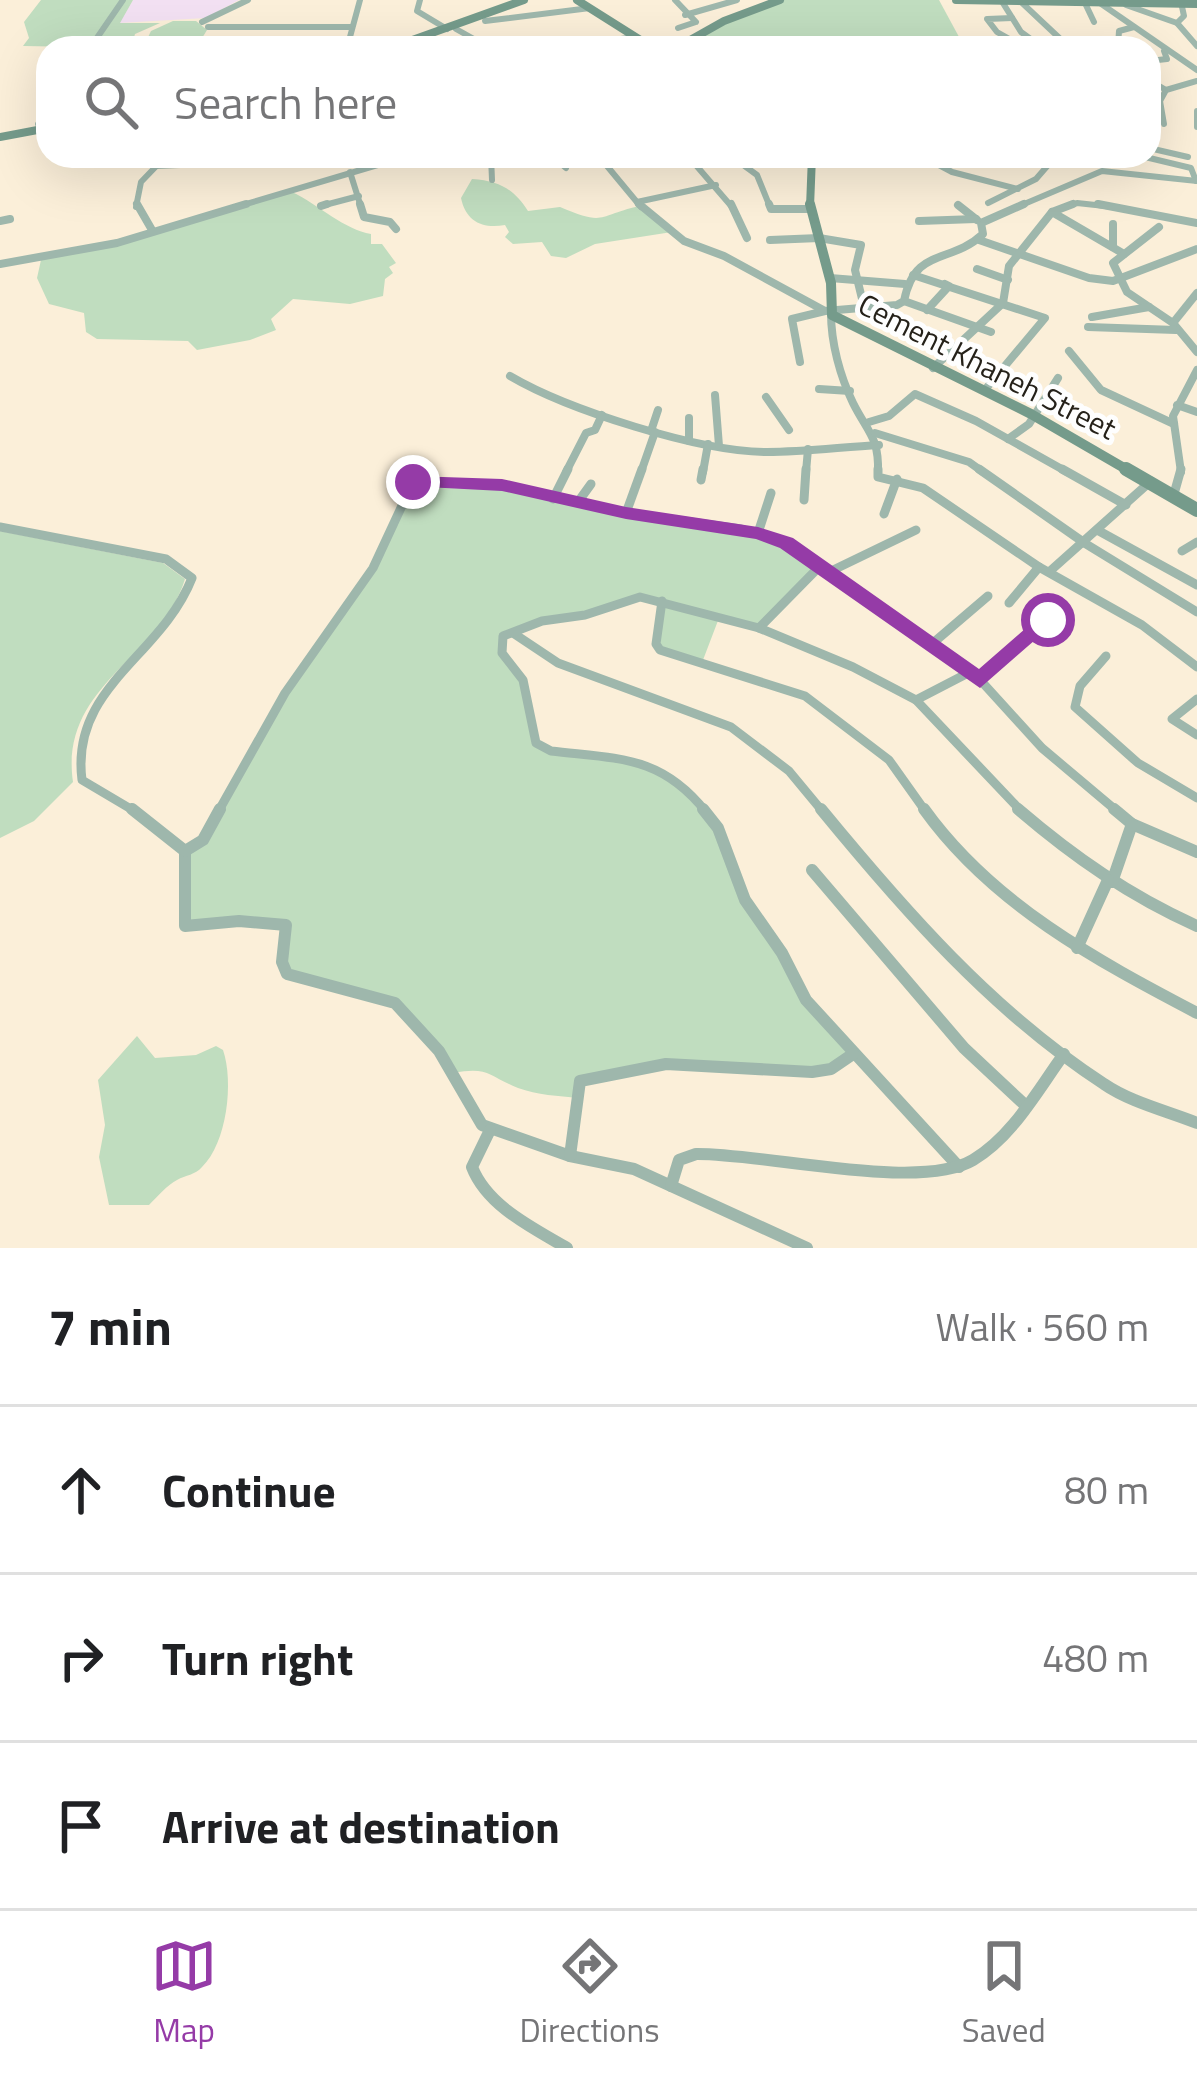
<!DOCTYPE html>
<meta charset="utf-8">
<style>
body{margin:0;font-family:"Titillium Web",sans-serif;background:#f6f6f6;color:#202124}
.stop{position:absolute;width:36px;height:36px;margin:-27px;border:9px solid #953ba7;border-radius:50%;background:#fff}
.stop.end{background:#953ba7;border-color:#fff;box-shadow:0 3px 12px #0008}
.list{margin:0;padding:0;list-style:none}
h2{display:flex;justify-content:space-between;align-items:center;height:156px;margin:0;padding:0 48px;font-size:51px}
h2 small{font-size:39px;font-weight:400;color:#757577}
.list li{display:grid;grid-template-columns:78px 1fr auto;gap:36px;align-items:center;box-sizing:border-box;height:168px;padding:0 48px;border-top:3px solid #e0e0e0}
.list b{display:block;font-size:45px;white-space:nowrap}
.list em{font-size:39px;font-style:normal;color:#757577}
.icon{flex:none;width:66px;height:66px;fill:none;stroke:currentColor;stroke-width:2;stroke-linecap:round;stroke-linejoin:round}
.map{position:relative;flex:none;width:1197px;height:1248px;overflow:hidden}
.search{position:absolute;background:#fff;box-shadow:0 12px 48px #0002;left:36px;right:36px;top:36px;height:132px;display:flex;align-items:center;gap:30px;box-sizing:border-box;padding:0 42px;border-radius:36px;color:#757577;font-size:45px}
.sheet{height:660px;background:#fff}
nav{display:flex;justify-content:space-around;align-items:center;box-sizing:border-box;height:168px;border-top:3px solid #e0e0e0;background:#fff;font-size:33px;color:#757577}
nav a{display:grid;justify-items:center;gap:6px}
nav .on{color:#953ba7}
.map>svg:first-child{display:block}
</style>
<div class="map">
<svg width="1197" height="1248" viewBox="0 0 1197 1248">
<rect width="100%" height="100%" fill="#fbefd9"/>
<polygon fill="#f2e0f2" points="133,0 239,0 206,18 119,23"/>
<g fill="#c0ddbf">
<polygon points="41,0 133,0 120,23 160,23 135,34 133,41 141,48 23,46 29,38 24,22"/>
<polygon points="780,0 939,0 965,48 676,48 724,21"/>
<polygon points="173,21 196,21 207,30 196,48 143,48 151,31"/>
<path d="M472 179C502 181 515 191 528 211L560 207C607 227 597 215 640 206L672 232 595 244 566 258 551 256 542 242 513 244 505 237 509 232 505 225C483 229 466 222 461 198Z"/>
<path d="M292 192C319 205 345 230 371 234V244H382L396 263 389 267 393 273 385 279 383 296 350 304 293 299 271 319 276 330 250 340 197 350 188 341 97 339 86 332 84 313 49 304 37 278 41 260Z"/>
<path d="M413 482 494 485 705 525 786 543 818 568 759 628 719 618 703 660 660 650 661 602 647 598 511 632 500 646 523 680 540 748 659 768 709 815 736 880 806 999 853 1054 831 1069 714 1063 580 1081 578 1098C559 1096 537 1095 518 1088 488 1076 489 1066 453 1073L396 1005 287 974 286 925 190 928 185 851 197 845 283 699 353 600Z"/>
<path d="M0 531 163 563 185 579C160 659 59 685 73 782L34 821 0 838Z"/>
<path d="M137 1036 155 1058 196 1055 216 1046 223 1050C234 1082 227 1143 202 1167 195 1175 186 1175 177 1180 167 1185 157 1197 149 1205H109L99 1157 105 1125 98 1080Z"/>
</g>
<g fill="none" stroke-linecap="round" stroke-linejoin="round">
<g stroke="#9eb7ac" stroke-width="6">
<polyline points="420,0 417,11 447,29"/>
<polyline points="675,0 696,22 678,28"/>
<polyline points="1001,0 1021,32 1043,48"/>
<polyline points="1019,0 1070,48"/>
<polyline points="1084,1 1094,22"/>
<polyline points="1097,1 1197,70"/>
<polyline points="1126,5 1177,23 1197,46"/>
<polyline points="685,15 737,0"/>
<polyline points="1012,18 987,19 997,32 1025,48"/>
<polyline points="485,21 590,8"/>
<polyline points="202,22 248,0"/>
<polyline points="1177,23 1184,16 1181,2"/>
<polyline points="208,27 352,27"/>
<polyline points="456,29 490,48"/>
<polyline points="218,39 271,39"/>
<polyline points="417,42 419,48"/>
<polyline points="597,43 633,37"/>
<polyline points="1118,46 1119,31 1134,27"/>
<polyline points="90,48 123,0"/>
<polyline points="347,48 360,0"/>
<polyline points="1149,61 1167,59 1164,51"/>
<polyline points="1149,80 1166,90"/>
<polyline points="1197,111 1197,127"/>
<polyline points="1164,124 1160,101 1166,90 1197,81"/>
<polyline points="42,133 38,124 48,108"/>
<polyline points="1149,148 1188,157"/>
<polyline points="491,156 492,180"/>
<polyline points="552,156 566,168"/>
<polyline points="606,156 607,166 641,207"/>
<polyline points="688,156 732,207"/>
<polyline points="731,156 757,175 770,207"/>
<polyline points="791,156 812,159"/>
<polyline points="922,156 952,172 1018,189"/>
<polyline points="1141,156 1191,168 1196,181"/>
<polyline points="155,166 231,163 235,156"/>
<polyline points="350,172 361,207"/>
<polyline points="637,202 716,185"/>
<polyline points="988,203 1036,179 1056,156"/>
<polyline points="321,206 359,196"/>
<polyline points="136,207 141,182 166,156"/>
<polyline points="236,207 408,156"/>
<polyline points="1017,207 1102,171 1197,181"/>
<polyline points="1065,207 1077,203 1114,207"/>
</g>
<g stroke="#9eb7ac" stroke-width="8">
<polyline points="137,204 152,230"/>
<polyline points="360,204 364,217 390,222 396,229"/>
<path d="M639 204 684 241 724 256 825 311 897 305 904 301C915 246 950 265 983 234L981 223 1024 204"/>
<polyline points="731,204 747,238"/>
<polyline points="769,204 771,209 810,209"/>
<polyline points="1098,204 1197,223"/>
<polyline points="958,205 977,220"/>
<polyline points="321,206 327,204"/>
<polyline points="1052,212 1124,254"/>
<polyline points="0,221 10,219"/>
<polyline points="919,221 976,219"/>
<polyline points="1113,224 1113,247"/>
<polyline points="1159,227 1113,263 1127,292 1173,323 1197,352"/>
<polyline points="770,240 819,238 861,245 855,270 865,311"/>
<polyline points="979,240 1089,278 1113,281 1197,249"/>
<polyline points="0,264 117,243 246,204"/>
<polyline points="977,269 1008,280"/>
<polyline points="913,275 1045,318 984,391"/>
<polyline points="830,278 905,284"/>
<polyline points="904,301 991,332"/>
<polyline points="927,310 949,286 945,284"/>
<path d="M831 313C831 343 840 376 853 403 868 433 879 437 878 472"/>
<polyline points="1092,317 1149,307"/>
<polyline points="1173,323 1197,293"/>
<polyline points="1088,327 1176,330"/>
<polyline points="1069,351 1101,390 1174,424"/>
<polyline points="800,362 792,319 825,311"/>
<polyline points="933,368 1003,303 1009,266 1052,212 1073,204"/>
<path d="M510 376C568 410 700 452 767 452 804 452 842 447 879 445"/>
<polyline points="819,389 850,391"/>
<polyline points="715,395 719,446"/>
<polyline points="766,397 789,430"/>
<polyline points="1177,405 1197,412"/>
<polyline points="689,418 689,441"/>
<polyline points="869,422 889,416 915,394 976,421 1067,472"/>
<polyline points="651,431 658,410"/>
<polyline points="875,433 969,462 983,472"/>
<polyline points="1008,439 1029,424 1058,378"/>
<polyline points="566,472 586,433 595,430 602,415"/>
<polyline points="641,472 655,432"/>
<polyline points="703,472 708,444"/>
<polyline points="806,472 808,449"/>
<polyline points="1181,472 1173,416 1197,370"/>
</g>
<g stroke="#9eb7ac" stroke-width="9">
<polyline points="878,469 878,477 923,488 1039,567 1142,625 1197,667"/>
<polyline points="979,469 1086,544 1197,612"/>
<polyline points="1062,469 1126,505"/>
<polyline points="701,480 703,469"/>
<polyline points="1174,494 1181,469"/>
<polyline points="553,499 568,469"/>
<polyline points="804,500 806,469"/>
<polyline points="578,502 591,484"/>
<polyline points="626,513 642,469"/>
<polyline points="884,514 897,479"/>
<path d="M0 527 166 559 192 578C161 657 70 687 82 780L136 812"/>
<polyline points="1099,531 1197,585"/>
<polyline points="758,533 771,493"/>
<polyline points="1182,551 1197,542"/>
<polyline points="1049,572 1151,481"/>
<polyline points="827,573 916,530"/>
<polyline points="662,601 656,644 660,650 805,696 889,760 926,812"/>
<polyline points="1009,603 1039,567"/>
<polyline points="759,628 818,568"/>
<polyline points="513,633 558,663 731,727 789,771 823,812"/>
<polyline points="933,643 988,596"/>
<polyline points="1106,656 1080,686 1075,707 1138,763 1197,798"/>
<polyline points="980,680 1048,620"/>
<polyline points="1197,699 1172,719 1197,735"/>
<polyline points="916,700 972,671"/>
<polyline points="218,812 285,693 373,568 413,482 502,485 626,513 741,529 786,543 972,671 1042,748 1118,812"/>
<path d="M706 812C661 755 618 759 551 751L536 743 523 680 502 653 503 636 542 621 585 615 640 597 759 628 853 667 916 700 1022 812"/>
</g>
<g stroke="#9eb7ac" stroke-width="12">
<polyline points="132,809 185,851 185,926 239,921 286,925 282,962 287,974 395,1003 439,1051 482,1125 570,1156 634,1169 807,1248"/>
<polyline points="703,809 718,828 745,900 782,953 806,1000 959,1167"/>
<path d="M821 809C904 910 993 1012 1104 1084 1130 1102 1167 1111 1197 1123"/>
<path d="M924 809C992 904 1096 960 1197 1013"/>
<path d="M1018 809C1074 857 1130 896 1197 926"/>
<polyline points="1114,809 1132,824 1197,852"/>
<polyline points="185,851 203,840 220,809"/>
<polyline points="812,870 964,1048 1025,1105"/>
<polyline points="1112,882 1132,824"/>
<polyline points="1077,948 1108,880"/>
<path d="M490 1130 472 1167C487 1206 533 1228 567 1248"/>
<polyline points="570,1156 580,1081 666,1064 812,1072 831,1069 853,1054"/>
<path d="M671 1186 679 1160 696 1154C765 1153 919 1192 973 1160 1013 1136 1037 1091 1064 1054"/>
</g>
<g stroke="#759b8b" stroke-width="8">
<polyline points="577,0 653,48"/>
<polyline points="956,0 1197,4"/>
<polyline points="390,48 524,0"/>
<polyline points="676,48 724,21 780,0"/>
<polyline points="0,137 48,128"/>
<polyline points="810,207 812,156"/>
</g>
<polyline stroke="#759b8b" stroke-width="10" points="810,204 831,283 832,315 1031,414 1131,472"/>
<polyline stroke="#759b8b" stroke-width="14" points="1126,469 1197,510"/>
</g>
<polygon fill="#953ba7" points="413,476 502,479 626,507 758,527 793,538 979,669 1041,615 1055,615 1058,620 980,688 780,548 756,539 626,519 502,491 407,486 404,482"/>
<g text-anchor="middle" stroke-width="10" stroke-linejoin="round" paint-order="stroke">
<g font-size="30" fill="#252119" stroke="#fefefe">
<text transform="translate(987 367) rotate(27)" y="10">Cement Khaneh Street</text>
</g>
</g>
</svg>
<div class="stop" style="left:1048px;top:620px"></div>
<div class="stop end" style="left:413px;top:482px"></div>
<div class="search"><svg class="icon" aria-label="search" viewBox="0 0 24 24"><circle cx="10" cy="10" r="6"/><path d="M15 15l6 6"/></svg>Search here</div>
</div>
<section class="sheet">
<h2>7 min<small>Walk · 560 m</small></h2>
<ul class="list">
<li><svg class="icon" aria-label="ahead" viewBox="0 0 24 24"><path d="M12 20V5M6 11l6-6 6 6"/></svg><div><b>Continue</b></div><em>80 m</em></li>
<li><svg class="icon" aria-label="right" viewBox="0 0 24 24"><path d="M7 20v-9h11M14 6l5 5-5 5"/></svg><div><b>Turn right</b></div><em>480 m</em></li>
<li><svg class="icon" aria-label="arrive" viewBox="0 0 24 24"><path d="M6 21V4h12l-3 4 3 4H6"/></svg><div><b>Arrive at destination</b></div></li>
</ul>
</section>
<nav>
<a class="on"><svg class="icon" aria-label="map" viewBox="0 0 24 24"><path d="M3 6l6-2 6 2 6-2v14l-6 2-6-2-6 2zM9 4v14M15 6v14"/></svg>Map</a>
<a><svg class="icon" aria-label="directions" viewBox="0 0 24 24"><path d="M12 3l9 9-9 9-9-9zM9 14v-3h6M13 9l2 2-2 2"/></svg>Directions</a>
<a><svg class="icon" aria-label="saved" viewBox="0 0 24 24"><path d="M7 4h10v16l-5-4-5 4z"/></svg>Saved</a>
</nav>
